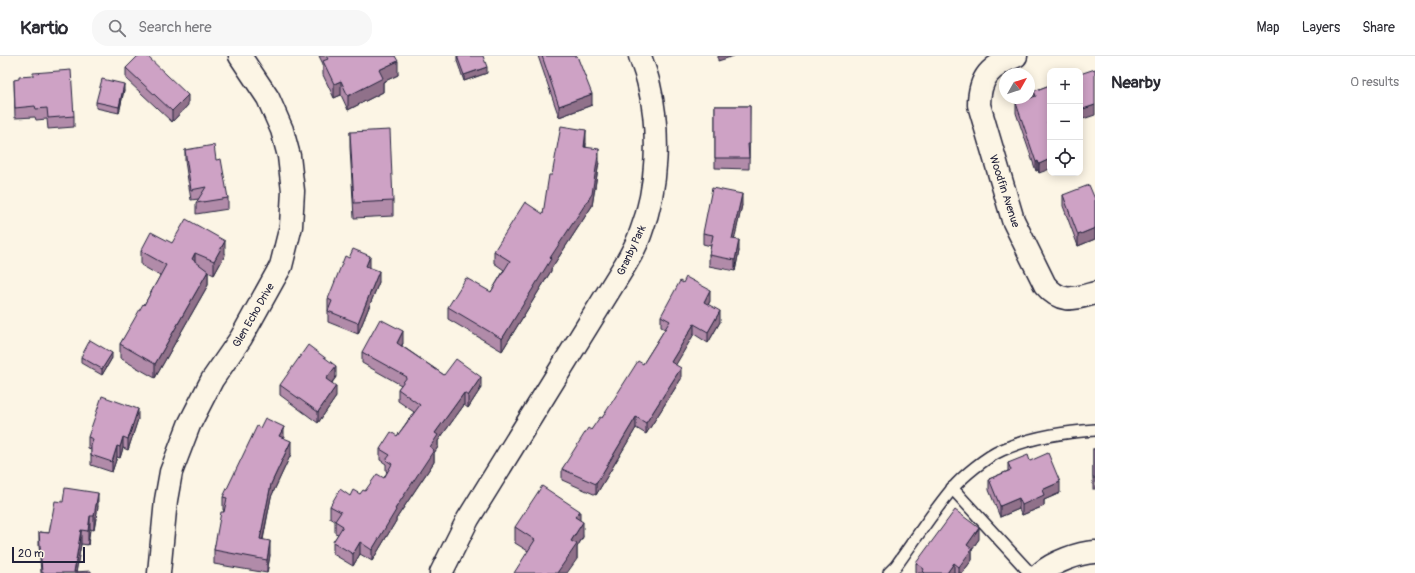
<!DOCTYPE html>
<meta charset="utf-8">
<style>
body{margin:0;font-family:Pangolin,sans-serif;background:#f7f7f7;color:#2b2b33}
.controls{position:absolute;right:12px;top:12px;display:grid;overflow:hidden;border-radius:8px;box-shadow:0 2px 10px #0003}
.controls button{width:36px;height:36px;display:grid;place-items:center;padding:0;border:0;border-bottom:1px solid #e1e1e2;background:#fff;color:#2b2b33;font:20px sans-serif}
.compass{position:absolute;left:999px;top:12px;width:36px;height:36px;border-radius:50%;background:#fff;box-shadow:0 2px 10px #0003;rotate:51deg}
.scale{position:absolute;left:12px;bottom:10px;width:73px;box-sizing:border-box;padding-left:4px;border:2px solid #22223b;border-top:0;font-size:11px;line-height:14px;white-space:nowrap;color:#22223b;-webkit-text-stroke:3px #fcf5e5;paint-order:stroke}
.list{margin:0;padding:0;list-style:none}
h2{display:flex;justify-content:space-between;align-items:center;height:52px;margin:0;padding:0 16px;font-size:17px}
h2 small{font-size:13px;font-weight:400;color:#7c7c81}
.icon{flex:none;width:22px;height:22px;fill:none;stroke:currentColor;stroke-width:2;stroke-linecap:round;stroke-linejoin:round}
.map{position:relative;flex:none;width:1095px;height:517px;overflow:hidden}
header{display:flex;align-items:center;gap:24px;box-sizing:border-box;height:56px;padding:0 20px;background:#fff;border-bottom:1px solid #e1e1e2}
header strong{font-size:19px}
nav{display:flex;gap:22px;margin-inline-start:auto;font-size:14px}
.search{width:280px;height:36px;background:#f7f7f7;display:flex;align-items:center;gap:10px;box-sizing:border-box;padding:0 14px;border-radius:16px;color:#7c7c81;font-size:15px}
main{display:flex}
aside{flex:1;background:#fff}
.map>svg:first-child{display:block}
</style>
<header>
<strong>Kartio</strong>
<div class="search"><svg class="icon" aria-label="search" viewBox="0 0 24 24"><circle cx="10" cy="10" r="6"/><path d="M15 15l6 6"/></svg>Search here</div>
<nav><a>Map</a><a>Layers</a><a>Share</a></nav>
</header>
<main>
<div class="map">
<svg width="1095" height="517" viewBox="0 0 1095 517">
<rect width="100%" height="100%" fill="#fcf5e5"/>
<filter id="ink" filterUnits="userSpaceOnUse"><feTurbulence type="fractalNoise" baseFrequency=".025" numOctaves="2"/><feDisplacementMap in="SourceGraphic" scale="8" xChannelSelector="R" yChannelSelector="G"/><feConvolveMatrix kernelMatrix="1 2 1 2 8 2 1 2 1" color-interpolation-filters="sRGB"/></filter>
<g filter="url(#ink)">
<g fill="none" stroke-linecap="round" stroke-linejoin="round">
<defs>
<g id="lane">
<polyline points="952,432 1030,517"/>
<path d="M889 517 896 510C914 485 932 457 952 433 963 420 986 401 1002 394 1031 381 1064 376 1095 374"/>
</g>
<g id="street">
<path d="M1016 0C991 10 979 21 979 49L1013 164 1045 229C1061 248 1073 243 1095 237"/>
<polyline points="159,517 166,444 171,416 189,369 212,324 241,282 281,210 291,170 293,135 289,100 282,74 268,42 240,0"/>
<path d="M441 517 468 463 625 209C631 199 637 188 641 176 658 132 660 75 649 29 647 19 643 10 640 0"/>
<path d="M1041 517C1054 506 1078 497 1095 496"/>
</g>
</defs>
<use href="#lane" stroke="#22223b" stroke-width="14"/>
<use href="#street" stroke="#22223b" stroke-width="25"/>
<use href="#lane" stroke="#fcf5e5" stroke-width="11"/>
<use href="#street" stroke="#fcf5e5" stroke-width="22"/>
</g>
<g fill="#b18ba9" stroke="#22223b">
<polygon points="319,0 395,0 398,19 383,26 383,36 348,54 341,39 334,42 323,19 323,8"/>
<polygon points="457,0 487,17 464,25 457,5"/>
<polygon points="538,0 577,0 592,49 559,61"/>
<polygon points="126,12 188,49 172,66 126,23"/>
<polygon points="14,24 74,60 74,71 48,73 47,63 36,64 35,61 15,62"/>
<polygon points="1050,29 1039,117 1038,114 1036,115 1016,57 1016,47 1034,41 1034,35"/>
<polygon points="124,34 119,57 96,52 96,46"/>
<polygon points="715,50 750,50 749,113 715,112"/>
<polygon points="350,76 393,145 393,160 354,162 350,91"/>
<polygon points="586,87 586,91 599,106 592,150 551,213 551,215 502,295 448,263 448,251 491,236 504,214 494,207 494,195 543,158 552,119"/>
<polygon points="185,94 216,104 228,142 228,153 196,158 196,147 199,143 191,144 185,105"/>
<polygon points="1063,139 1095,143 1095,183 1078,190 1063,150"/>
<polygon points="742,149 734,183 739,195 735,215 709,210 709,199 711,190 703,188 703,177"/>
<polygon points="172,187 225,199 214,219 208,216 208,229 155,322 120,302 120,288 144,249 160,220 141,209 141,195"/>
<polygon points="370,212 379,226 358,278 328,266 328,243"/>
<polygon points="710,245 708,249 720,266 708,287 694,278 675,309 681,323 646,378 636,372 596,439 562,424 562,413 591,374 602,362 643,308 665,273 661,271 661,260"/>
<polygon points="403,287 402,290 444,319 481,332 468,352 464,349 438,385 438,391 434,397 434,406 396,463 396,465 372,505 360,498 353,510 333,498 333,486 338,478 335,477 335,465 330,462 330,450 350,440 360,438 365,435 384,422 387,416 386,415 386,408 380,404 380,393 397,380 414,356 398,345 398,333 401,329 362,307 362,296"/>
<polygon points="81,301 112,302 102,319 81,307"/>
<polygon points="336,321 332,327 336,341 318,367 280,339 280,329"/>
<polygon points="138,363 128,394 123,392 120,402 117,401 112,416 91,409 91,393 88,392 88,381"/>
<polygon points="284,382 291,398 271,441 263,484 270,499 267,517 214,508 214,494 224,454 223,454 223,441"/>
<rect x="1093" y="393" width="2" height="40"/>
<polygon points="1030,405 1060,437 1044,444 1044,450 1022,459 1019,453 1000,461 989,434 989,423 1008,415 1008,407"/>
<polygon points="98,450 94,474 90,473 88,489 81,488 76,516 91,517 41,517 39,489 39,476 49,477"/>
<polygon points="580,464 583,481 577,491 577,503 528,495 515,487 515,471"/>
<polygon points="979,483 972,493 972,504 962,517 916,517 916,507"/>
</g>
<g fill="#90718a" stroke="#22223b">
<polygon points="718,0 734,0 718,5"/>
<polygon points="398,5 398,19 383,26 383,36 348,54 348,40 379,14"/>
<polygon points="487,11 487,17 464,25 464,19"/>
<polygon points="341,25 341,39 334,42 334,28"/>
<polygon points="124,28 124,34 119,57 119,51"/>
<polygon points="592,38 592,49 559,61 559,50"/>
<polygon points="188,39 188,49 172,66 172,55"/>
<polygon points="1095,49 1095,59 1080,64 1080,54"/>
<polygon points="1050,65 1050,75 1047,66"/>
<polygon points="586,74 586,87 584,104 584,91"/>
<polygon points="599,93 599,106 592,150 551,213 551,215 502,295 502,283 550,202"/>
<polygon points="1050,103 1050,113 1039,117 1039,108"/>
<polygon points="1038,105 1038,114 1036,115 1036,106"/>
<polygon points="742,138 742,149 732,194 732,183"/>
<polygon points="1095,172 1095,183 1078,190 1078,179"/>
<polygon points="739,184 739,195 735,215 735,204"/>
<polygon points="225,185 225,199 214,219 214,205"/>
<polygon points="195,197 195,211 192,203"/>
<polygon points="370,200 370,211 366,221 366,210"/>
<polygon points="208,215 208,229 155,322 155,308"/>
<polygon points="379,215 379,226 358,278 358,267"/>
<polygon points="710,234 710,245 704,257 704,246"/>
<polygon points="720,255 720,266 708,287 708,276"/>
<polygon points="694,268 694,278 671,317 671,306"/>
<polygon points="403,275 403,287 397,298 397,287"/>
<polygon points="112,297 112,302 102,319 102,313"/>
<polygon points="336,310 336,321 326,334 326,323"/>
<polygon points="681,312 681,323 646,378 646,367"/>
<polygon points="481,321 481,332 468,352 468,340"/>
<polygon points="336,330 336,341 318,367 318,356"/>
<polygon points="464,337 464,349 438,385 438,391 434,397 434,406 396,463 396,465 372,505 372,494 430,391 435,377"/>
<polygon points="138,353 138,363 128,394 128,383"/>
<polygon points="636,361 636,372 596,439 596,428"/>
<polygon points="284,371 284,384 279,380"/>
<polygon points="123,381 123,392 120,402 120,391"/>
<polygon points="291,385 291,398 271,441 260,497 260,483 271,428"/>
<polygon points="117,390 117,401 112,416 112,406"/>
<polygon points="1060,426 1060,437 1044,444 1044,450 1022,459 1022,449 1042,434"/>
<polygon points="98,437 98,450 94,474 94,460"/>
<polygon points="1019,442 1019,453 1000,461 1000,450"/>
<polygon points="580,455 580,470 575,461"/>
<polygon points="90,460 90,473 88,489 88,475"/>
<polygon points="583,466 583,481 577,491 577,503 567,517 557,517 571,485"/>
<polygon points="979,472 979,483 972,493 972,504 962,517 959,517 959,511 967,489"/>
<polygon points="81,474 81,488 76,517 74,517"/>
<polygon points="270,485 270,499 267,517 267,504"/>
<polygon points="360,486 360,498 353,510 353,498"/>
<polygon points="954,507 954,517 947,517"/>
</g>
<g fill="#cea2c5" stroke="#22223b">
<polygon points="138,0 147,0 188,39 172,55 126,12"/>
<polygon points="326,0 395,0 398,5 379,14 383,22 348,40 341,25 334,28 323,5 328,3"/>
<polygon points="457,0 483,0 487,11 464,19"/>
<polygon points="542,0 577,0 592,38 559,50"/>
<polygon points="1095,13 1095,49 1080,54 1080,18"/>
<polygon points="71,14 74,60 48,62 47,52 36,53 35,50 15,52 14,24 19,23 19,21 33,20 33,17"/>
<polygon points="102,23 124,28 119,51 96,46"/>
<polygon points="1050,29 1050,65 1047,66 1050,73 1050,103 1039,108 1038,105 1036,106 1016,47 1036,40 1034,35"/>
<polygon points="715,50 750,50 750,88 748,88 749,102 715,102"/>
<polygon points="561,70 586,74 584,91 599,93 592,138 550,202 551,203 502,283 448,251 466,222 491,236 510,205 494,195 525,146 543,158 549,119 552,119"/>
<polygon points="390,74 393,145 354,147 350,76"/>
<polygon points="214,89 216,104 221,103 228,142 196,147 206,131 191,134 185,94"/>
<polygon points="1089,129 1095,143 1095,172 1078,179 1063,139"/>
<polygon points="712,132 742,138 732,183 739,184 735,204 709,199 713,179 703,177"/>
<polygon points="186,163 225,185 214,205 195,197 192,203 208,215 155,308 120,288 143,248 144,249 166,209 141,195 151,176 172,187"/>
<polygon points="353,193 370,200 366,210 379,215 358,267 328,255 332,245 328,243 345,200 349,202"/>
<polygon points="686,221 710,234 704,246 720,255 708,276 694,268 671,306 681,312 646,367 636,361 596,428 562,413 588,372 591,374 600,361 602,362 638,305 643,308 670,265 661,260 680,225 683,227"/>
<polygon points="380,263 403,275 397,287 444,319 456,303 481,321 468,340 464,337 435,377 438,379 430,391 434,394 395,453 396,454 372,494 360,486 353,498 333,486 343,470 335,465 341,456 330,450 340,433 350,440 353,434 360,438 363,434 365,435 377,418 384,422 392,408 386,404 390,399 380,393 391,376 397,380 420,349 398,333 407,321 362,296"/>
<polygon points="90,284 112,297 102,313 81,301"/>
<polygon points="308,289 336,310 326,323 336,330 318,356 280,329"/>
<polygon points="102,340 138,353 128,383 123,381 120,391 117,390 112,406 91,399 91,390 93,383 88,381"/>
<polygon points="265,362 284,371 279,380 291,385 271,428 260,483 270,485 267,504 214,494 221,456 224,456 227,442 223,441 257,370 260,372"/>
<rect x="1093" y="393" width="2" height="29"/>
<polygon points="1048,397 1060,426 1042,434 1044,439 1022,449 1019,442 1000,450 989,423 1011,414 1008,407 1028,399 1030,405"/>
<polygon points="542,430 580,455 575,461 583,466 571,485 577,488 557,517 514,517 535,484 515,471"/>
<polygon points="65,432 98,437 94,460 90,460 88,475 81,474 74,516 91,515 91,517 42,517 39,476 49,477 55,445 63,446"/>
<polygon points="955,454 979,472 967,489 972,493 959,511 954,507 947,517 925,517 923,515 924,513 916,507"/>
</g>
</g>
<g text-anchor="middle" stroke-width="3.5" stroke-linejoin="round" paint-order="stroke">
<g font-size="11" fill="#22223b" stroke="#fcf5e5">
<text transform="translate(1005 135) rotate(72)" y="4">Woodfin Avenue</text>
<text transform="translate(631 194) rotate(-65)" y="4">Granby Park</text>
<text transform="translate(253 259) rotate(-60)" y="4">Glen Echo Drive</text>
</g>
</g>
</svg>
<div class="controls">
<button>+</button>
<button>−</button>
<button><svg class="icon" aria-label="locate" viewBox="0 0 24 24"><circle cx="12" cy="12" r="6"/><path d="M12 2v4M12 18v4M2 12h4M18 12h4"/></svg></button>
</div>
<svg class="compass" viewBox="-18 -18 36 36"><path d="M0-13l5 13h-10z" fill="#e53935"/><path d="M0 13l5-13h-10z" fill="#7c7c81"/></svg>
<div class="scale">20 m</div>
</div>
<aside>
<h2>Nearby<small>0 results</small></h2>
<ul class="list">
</ul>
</aside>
</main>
